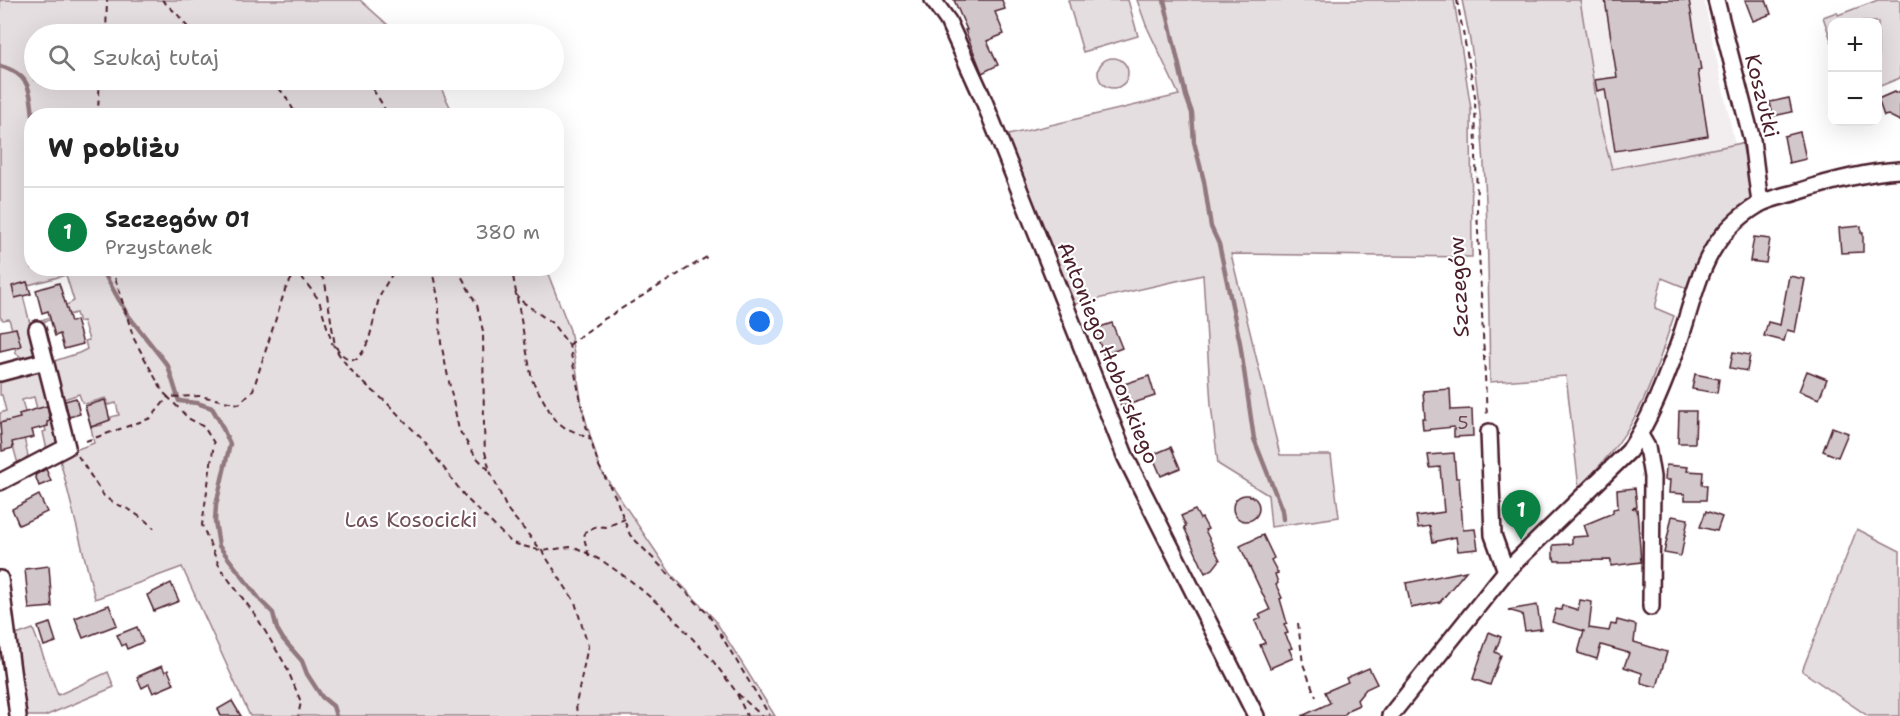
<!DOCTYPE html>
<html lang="pl">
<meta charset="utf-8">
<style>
body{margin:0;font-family:"Shantell Sans",sans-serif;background:#f6f6f6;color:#222}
.controls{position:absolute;right:18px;top:18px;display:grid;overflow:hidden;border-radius:12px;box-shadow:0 6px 24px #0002}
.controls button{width:54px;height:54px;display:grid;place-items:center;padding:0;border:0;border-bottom:2px solid #e0e0e0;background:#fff;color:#222;font:30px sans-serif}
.you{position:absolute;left:760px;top:322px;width:21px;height:21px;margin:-15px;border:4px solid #fff;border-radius:50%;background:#1a73e8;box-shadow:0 0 0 9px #1a73e833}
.badge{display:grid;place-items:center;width:39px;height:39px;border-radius:50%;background:#0b8043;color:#fff;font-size:20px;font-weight:700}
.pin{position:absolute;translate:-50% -50px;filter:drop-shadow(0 2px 3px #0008)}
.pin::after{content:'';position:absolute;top:32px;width:21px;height:18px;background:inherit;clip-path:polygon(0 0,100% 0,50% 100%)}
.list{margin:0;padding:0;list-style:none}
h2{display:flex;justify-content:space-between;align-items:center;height:78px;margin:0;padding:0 24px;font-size:26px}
h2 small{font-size:20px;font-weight:400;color:#767676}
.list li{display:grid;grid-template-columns:39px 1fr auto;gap:18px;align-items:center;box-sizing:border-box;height:90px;padding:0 24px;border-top:2px solid #e0e0e0}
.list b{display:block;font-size:22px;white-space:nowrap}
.list p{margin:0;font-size:20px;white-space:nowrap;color:#767676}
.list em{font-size:20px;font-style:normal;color:#767676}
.icon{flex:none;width:33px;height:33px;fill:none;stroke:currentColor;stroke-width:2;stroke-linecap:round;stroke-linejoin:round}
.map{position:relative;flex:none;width:1900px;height:716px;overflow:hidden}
.search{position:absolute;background:#fff;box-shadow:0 6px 24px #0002;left:24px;top:24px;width:540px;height:66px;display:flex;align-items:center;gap:15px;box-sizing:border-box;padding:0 21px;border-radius:33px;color:#767676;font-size:22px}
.panel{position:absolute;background:#fff;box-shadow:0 6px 24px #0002;left:24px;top:108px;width:540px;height:168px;border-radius:24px}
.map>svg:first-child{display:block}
</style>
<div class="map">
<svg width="1900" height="716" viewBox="0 0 1900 716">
<rect width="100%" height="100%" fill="#fff"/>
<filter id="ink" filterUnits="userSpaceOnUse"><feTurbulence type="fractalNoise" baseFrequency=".0167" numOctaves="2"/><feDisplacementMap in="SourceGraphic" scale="12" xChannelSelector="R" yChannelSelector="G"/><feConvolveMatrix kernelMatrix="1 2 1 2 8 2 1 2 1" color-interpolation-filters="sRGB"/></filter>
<g filter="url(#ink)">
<polygon fill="#f2eeef" points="1580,0 1704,0 1735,144 1612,169 1601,128"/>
<g fill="#e5dee0" stroke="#987e86" stroke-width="1.5">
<polygon points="0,0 360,0 398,34 34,34 34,80 437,80 454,115 32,116 32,268 546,269 570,330 583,411 600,469 671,574 715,620 775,716 250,716 182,567 95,599 59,456 94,443 91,427 102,425 102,422 111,419 111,417 119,415 116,403 108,405 106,398 85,404 82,402 79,394 61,400 51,362 79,353 87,349 85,341 89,340 83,321 79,322 76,313 38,323 38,321 66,312 65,306 74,301 66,275 28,285 27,282 20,284 38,355 26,361 16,353 15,348 20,346 16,328 12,329 9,319 3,320 0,317"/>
<polygon points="1068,0 1128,0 1138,36 1083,52"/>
<polygon points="1137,0 1454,0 1471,109 1472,257 1231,254 1280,455 1331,455 1339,517 1271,527 1268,495 1218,464 1211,405 1203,275 1071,305 1004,136 1179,95 1146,25"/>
<path d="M1462 0H1580L1601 128 1612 169 1742 143 1754 203 1720 226 1689 292 1684 287 1662 278 1655 308 1674 316C1662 350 1653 384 1636 415 1621 443 1600 466 1579 488L1566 376 1490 382C1488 274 1489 165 1473 58 1470 39 1466 19 1462 0Z"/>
<polygon points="1878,0 1900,0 1900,78 1878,87 1878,22 1832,22 1832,43 1823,17 1837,12 1838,15"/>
<circle cx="1113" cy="73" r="15"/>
<polygon points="37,368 43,371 59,445 47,450 43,432 46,431 45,427 48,426 43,408 37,409 34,397 22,400 25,412 19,414 28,456 18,464 6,421 0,423 0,413 6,411 2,395 0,395 0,378"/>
<polygon points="1857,529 1900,551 1900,716 1868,716 1802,671"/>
<polygon points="33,629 58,695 108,672 114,687 45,716 26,716 16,635"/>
</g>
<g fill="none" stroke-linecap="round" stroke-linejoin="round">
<g stroke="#91787e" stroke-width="4.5">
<polyline points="1164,0 1186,96 1192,113 1194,142 1204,181 1211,227 1219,244 1240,343 1254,439 1282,510 1283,519"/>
<path d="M0 66C29 74 30 88 33 116"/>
<polyline points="101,268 127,314 168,366 179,401 197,403 212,408 219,420 230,444 216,505 215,521 219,546 261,601 273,613 277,629 283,639 302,661 307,674 322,697 333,706 336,716"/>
</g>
</g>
<g fill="#d2c7cb" stroke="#4a1f2b" stroke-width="1.5">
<polygon points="954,0 1002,0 1005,9 995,12 1004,34 987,41 998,65 982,73 965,30 967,30"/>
<polygon points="1605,0 1689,0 1701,70 1698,71 1708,136 1615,151 1605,89 1597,91 1595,80 1617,77"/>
<polygon points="1745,0 1766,0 1771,14 1753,21"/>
<polygon points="1900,91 1900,121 1888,115 1884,116 1878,99 1894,92 1895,93"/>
<polygon points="1789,98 1792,112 1773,116 1770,102"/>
<polygon points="1800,132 1806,159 1789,163 1784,136"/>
<polygon points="1861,226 1861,233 1863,233 1863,252 1841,253 1839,228"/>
<polygon points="1754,237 1770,239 1766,263 1750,261"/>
<polygon points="1789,276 1805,279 1795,332 1787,330 1784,341 1764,336 1768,322 1780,325"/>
<polygon points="27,282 31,294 15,298 12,286"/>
<polygon points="59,283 71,322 76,320 83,344 64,349 60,334 55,336 48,311 42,313 36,290"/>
<polygon points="1112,323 1122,348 1104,355 1094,329"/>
<polygon points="16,328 21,346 0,351 0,331"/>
<polygon points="1733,352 1750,355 1747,371 1730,368"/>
<polygon points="1807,371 1827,379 1819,399 1799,391"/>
<polygon points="1695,374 1719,379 1717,393 1692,389"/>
<polygon points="1149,376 1155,396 1121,407 1115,387"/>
<polygon points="1450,389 1451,410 1472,409 1473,436 1454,437 1454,427 1423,430 1422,419 1425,419 1423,391"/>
<polygon points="76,398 80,414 69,417 65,401"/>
<polygon points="105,400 110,420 91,427 85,406"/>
<polygon points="47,406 50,421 47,422 48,426 32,430 34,437 12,442 13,448 2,451 0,423 20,418 19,414"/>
<polygon points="1679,411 1696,411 1695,443 1678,443"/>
<polygon points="1832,427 1848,433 1838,457 1823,451"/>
<polygon points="1171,447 1180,468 1161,476 1152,455"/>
<polygon points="1454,453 1456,478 1459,478 1463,530 1475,529 1478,549 1458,551 1456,537 1433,542 1430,526 1418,528 1416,516 1444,512 1440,467 1430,468 1428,455"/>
<polygon points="1666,465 1688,467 1687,471 1703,472 1702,485 1707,485 1706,500 1685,500 1685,494 1669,493 1670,480 1665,480"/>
<polygon points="46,469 51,481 39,486 35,475"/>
<polygon points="1635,488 1637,507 1632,508 1637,509 1641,562 1611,566 1611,560 1555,561 1554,558 1553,558 1553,545 1570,544 1572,543 1572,537 1588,536 1584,525 1613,513 1613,509 1618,508 1617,490"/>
<circle cx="1246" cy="508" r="13"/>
<polygon points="39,495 47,512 19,525 12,509"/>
<polygon points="1195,510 1200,519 1202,518 1208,529 1205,530 1220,560 1213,569 1205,573 1184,527 1186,526 1181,516"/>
<polygon points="1706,511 1722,517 1717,531 1700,527"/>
<polygon points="1672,516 1688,519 1681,556 1664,553"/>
<polygon points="1263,535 1274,558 1271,560 1278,573 1275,574 1278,583 1276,585 1282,598 1280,599 1287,623 1284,624 1288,633 1285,634 1292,648 1289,649 1293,658 1270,668 1260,645 1265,643 1255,621 1261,618 1259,615 1270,610 1240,546"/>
<polygon points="49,566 52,607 29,609 25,569"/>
<polygon points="1466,571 1440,602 1411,608 1406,583"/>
<polygon points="171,583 179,601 154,611 147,595"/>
<polygon points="1580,600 1592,602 1589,628 1609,631 1611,624 1616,625 1617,620 1636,625 1634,642 1667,652 1657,687 1641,683 1642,673 1624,667 1629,653 1601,645 1597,659 1578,653 1584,631 1552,622 1556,609 1561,610 1562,605 1578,610"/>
<polygon points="109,605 117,625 83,638 75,618"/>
<polygon points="1537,605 1541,629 1525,631 1522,614 1508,610"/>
<polygon points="50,623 56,642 44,646 38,627"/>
<polygon points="137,627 143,642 127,649 125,644 122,646 117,635"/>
<polygon points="1489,632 1501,637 1495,652 1501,655 1490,685 1473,679"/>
<polygon points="162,666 165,672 168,670 174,684 153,693 149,684 142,688 137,677"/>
<polygon points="1369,668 1377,684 1366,689 1357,700 1359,705 1350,709 1343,716 1302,716 1330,703 1325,692 1348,682 1346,678"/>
<polygon points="232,701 241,716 221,716 218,709"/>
</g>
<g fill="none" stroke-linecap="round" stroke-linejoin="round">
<defs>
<g id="minor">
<polyline points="933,0 948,21 982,96 1126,458 1256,716"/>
<polyline points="1716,0 1752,140 1760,203"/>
<polyline points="0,373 45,361"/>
<polyline points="1489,432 1493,535 1506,571"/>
<polyline points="1640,435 1647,447 1652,477 1651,607"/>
<polyline points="0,482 67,447 37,329"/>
<polyline points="0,579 18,716"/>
<path d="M1390 716 1506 571 1629 451C1650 420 1664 383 1677 348 1698 290 1700 240 1758 205 1769 198 1785 196 1797 192 1831 181 1865 172 1900 170"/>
</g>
</defs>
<use href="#minor" stroke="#4a1f2b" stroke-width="20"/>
<g stroke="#4a1f2b" stroke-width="2" stroke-dasharray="6 4.5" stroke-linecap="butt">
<polyline points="162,0 178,15 193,34"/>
<polyline points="1457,0 1475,96 1477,210 1487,417"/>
<polyline points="106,34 107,0"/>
<polyline points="272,80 286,97 297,116"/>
<path d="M368 80C373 93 383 101 387 116"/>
<polyline points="99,116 98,109 100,80"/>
<polyline points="112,268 134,339 163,392 168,397 200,396 239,404 253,390 285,290 296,271 301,268"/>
<polyline points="295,268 319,300 332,343 342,359 356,376 387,403 423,440 466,498 512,543 542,551 570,547 577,548 604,562 631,581 669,613 713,661 737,693 762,716"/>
<path d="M313 268 320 274 325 282 335 346C342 355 345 360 357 359 371 345 372 324 377 306 380 292 388 281 396 268"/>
<polyline points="428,268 433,275 438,297 441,343 459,430 476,457 490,471"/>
<polyline points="457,268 477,305 483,331 484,428 485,452 490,471 507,509 542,551 575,602 588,646 576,704 577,716"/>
<polyline points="508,268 513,276 532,380 554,419 564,427 590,439"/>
<polyline points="515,293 520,300 552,323 569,345 586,426 599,466 615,496 630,535 708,614 770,716"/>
<polyline points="569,345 601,321 710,255"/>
<polyline points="86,441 151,418 168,397 188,418 204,427 214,443 202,525 220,568 256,616 286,666 301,702 298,716"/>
<polyline points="78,456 104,496 112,502 130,510 146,521 154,528"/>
<polyline points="589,556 584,538 585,532 597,526 606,527 625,519"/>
<polyline points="1298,623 1303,664 1316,697"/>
<polyline points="737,694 747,716"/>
</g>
<use href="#minor" stroke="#fff" stroke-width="15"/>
</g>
</g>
<g text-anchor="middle" stroke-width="4.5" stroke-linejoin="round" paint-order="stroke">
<g font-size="18" fill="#6c4953">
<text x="1463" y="429">5</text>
</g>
<g font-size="21" fill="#4a1f2b" stroke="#fff">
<text transform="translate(1762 96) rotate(76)" y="7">Koszutki</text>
<text transform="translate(1459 287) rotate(-93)" y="7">Szczegów</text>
<text transform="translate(1108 353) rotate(68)" y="7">Antoniego Hoborskiego</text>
</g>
<g font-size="21" fill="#714f58" stroke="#fff">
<text x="411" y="527">Las Kosocicki</text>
</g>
</g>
</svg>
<div class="controls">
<button>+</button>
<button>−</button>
</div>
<div class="you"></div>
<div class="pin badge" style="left:1521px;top:540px">1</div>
<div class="search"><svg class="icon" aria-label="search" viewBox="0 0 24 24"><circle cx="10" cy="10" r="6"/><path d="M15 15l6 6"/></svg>Szukaj tutaj</div>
<section class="panel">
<h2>W pobliżu<small></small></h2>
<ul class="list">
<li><span class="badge">1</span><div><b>Szczegów 01</b><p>Przystanek</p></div><em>380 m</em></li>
</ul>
</section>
</div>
